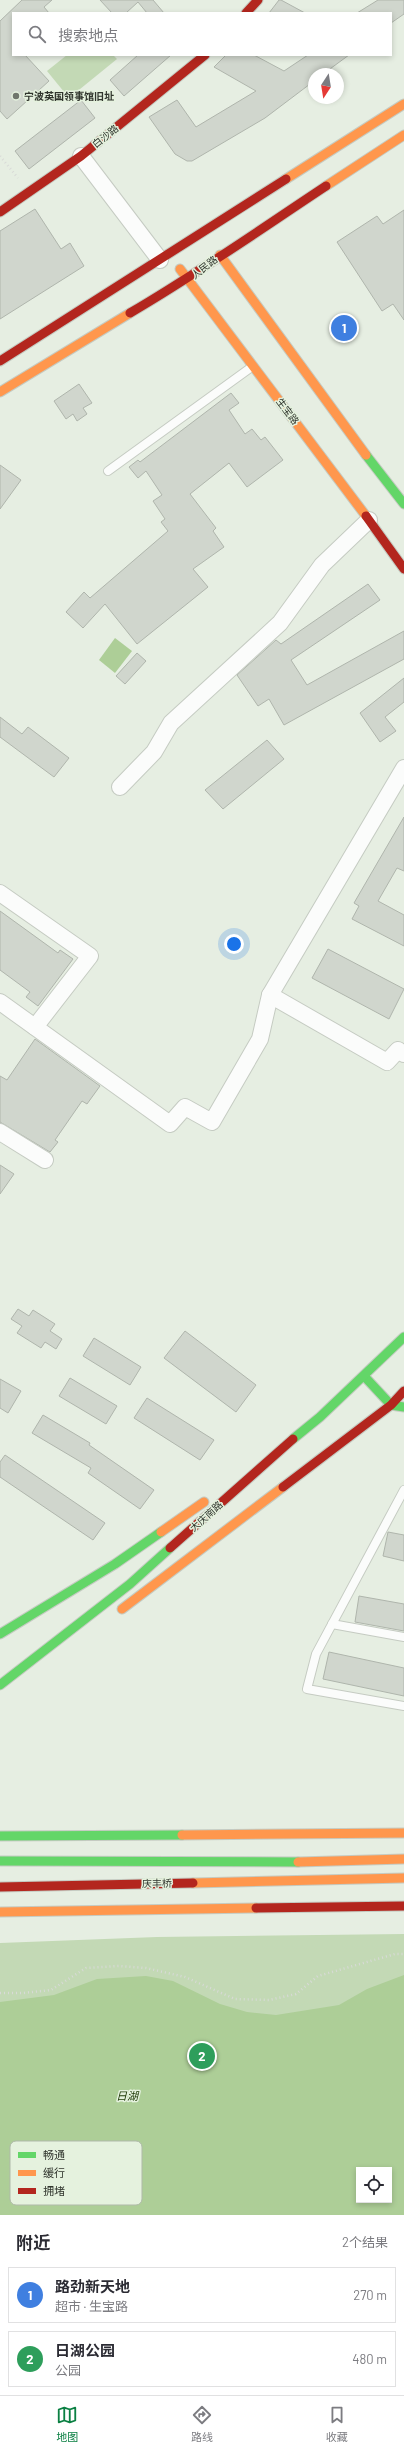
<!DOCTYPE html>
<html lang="zh">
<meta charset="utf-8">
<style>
body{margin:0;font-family:Barlow,"Noto Sans SC",sans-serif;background:#f2f2f3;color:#2b2b33}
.controls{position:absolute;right:12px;bottom:12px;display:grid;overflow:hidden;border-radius:0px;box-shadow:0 2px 6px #0003}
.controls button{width:36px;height:36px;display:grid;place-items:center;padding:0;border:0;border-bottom:1px solid #e1e1e2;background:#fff;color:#2b2b33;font:20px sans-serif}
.compass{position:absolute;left:308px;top:68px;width:36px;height:36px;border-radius:50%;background:#fff;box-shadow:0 2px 6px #0003;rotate:192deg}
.you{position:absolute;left:234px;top:944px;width:14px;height:14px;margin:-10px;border:3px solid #fff;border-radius:50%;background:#1a73e8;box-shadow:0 0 0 6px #1a73e833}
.badge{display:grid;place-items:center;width:26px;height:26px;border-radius:50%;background:#0b8043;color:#fff;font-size:13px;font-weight:700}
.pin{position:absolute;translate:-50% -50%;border:2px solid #fff;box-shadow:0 1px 4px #0006}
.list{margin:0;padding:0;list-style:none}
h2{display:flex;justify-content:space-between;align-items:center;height:52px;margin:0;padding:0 16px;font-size:17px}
h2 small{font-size:13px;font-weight:400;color:#7c7c81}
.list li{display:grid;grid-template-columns:26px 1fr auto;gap:12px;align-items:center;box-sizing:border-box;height:56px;margin:0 8px 8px;padding:0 8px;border:1px solid #e1e1e2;border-radius:0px}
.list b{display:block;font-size:15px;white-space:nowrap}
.list p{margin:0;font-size:13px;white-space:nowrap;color:#7c7c81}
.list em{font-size:13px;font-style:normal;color:#7c7c81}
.icon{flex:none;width:22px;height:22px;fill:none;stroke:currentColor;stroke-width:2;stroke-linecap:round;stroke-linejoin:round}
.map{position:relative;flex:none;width:404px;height:2215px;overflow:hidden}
.search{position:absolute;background:#fff;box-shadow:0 2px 6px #0003;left:12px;right:12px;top:12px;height:44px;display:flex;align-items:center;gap:10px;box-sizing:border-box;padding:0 14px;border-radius:0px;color:#7c7c81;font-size:15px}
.sheet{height:180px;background:#fff}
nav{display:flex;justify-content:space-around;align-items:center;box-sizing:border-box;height:56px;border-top:1px solid #e1e1e2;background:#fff;font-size:11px;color:#7c7c81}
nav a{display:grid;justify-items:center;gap:2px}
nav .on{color:#0b8043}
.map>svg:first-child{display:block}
</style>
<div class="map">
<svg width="404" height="2215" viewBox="0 0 404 2215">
<rect width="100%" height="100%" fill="#e6eee2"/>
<g fill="#c3d9b5" fill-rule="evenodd">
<polygon points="67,55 113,55 117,59 69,98 47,71"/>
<path d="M404 1934V2215H0V1943L157 1937ZM359 2170H389V2200H359Z"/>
</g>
<g fill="#adce97" fill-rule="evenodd">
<polygon points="115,638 132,651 115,673 99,660"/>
<path d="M404 1975V2215H0V2002L54 1995 97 1979 146 1976 173 1981 220 2004 247 2012 276 2015 339 2005 367 1989ZM359 2170H389V2200H359Z"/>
</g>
<g fill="#d0d6cd" stroke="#afb5ac">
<polygon points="22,0 52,0 44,7 49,13 13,13 13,55 25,55 49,81 7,119 0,111 0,21"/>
<polygon points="100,0 153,0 164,13 147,13 138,2 126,13 112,13"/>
<polygon points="279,0 281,0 305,13 269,13"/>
<polygon points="378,0 404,0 404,14 391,23 391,13 357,13"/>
<polygon points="138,55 171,55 124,96 110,80"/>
<polygon points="226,55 254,55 284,71 308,55 349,55 323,74 314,74 314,81 265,118 192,161 187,161 175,154 149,117 177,100 196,127 256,91 214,67"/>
<polygon points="81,100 95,118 29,169 15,151"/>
<polygon points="35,209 61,249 70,243 84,266 0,319 0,231"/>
<polygon points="404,210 404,320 393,304 382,311 337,242 377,216 383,224"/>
<polygon points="79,384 92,403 83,408 87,414 77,421 73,414 66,419 54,401"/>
<polygon points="231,393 239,403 229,410 245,434 252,429 261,440 265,437 283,460 247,487 229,463 190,494 216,528 213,531 224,547 193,569 208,587 137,644 105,604 83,628 66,612 84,592 90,598 168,531 161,522 165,519 153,501 162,495 146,471 138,478 129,467 138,460 140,462"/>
<polygon points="0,465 21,480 0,509"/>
<polygon points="368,584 380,600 291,660 307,685 404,631 404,659 284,725 269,699 258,706 237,675 276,640 281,644"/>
<polygon points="137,653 146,661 125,684 116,676"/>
<polygon points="404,678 404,702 385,717 396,731 380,742 360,713"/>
<polygon points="0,717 22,734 28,727 69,758 54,777 0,737"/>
<polygon points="267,740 284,759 223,809 205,790"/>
<polygon points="404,817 404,871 397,868 378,901 404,915 404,946 352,919 359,906 354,903"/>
<polygon points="0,911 58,953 60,950 73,959 38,1006 26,997 30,992 0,970"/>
<polygon points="328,949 404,989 389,1019 312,978"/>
<polygon points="35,1039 100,1086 87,1104 82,1101 55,1140 58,1142 50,1152 0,1122 0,1076 7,1080"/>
<polygon points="0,1165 14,1174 0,1194"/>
<polygon points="18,1309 29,1316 33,1310 55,1324 50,1331 62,1339 56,1349 45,1342 41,1348 17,1333 22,1326 11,1319"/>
<polygon points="185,1331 256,1385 236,1412 164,1358"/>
<polygon points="94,1338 141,1367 130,1385 83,1356"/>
<polygon points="70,1378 117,1406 106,1424 59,1396"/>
<polygon points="0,1379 21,1391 8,1413 0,1408"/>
<polygon points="147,1398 214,1440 200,1460 134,1418"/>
<polygon points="43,1415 90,1443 89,1445 154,1490 140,1509 88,1473 91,1468 32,1433"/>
<polygon points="5,1455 105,1523 93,1540 0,1477 0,1462"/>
<polygon points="388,1532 404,1535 404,1561 383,1556"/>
<polygon points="359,1596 404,1604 404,1631 355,1622"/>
<polygon points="329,1652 404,1668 404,1696 323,1679"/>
</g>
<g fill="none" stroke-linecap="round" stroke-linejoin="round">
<defs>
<g id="lane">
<polyline points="108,471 253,366"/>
<polyline points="404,1490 316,1654 307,1689 404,1706"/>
<polyline points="332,1624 404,1637"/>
</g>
<g id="street">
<polyline points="81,156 160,260"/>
<polyline points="120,787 154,752 171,723 280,623 322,565 369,520"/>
<polyline points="0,893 90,956 35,1027"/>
<polyline points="270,995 387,1062 398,1050 404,1054"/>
<polyline points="0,1002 170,1124 185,1107 212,1122 260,1039 270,995 404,768"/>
<polyline points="0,1132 45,1160"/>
</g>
<g id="fast">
<polyline points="366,455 404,504"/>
<polyline points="364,1376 391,1405 404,1407"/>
<polyline points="293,1439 320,1417 404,1337"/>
<polyline points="0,1634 115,1564 161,1532"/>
<polyline points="0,1685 130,1584 170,1548"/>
<polyline points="0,1836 182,1835"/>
<polyline points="0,1861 298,1862"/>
</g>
<g id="slow">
<polyline points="286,179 404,104"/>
<polyline points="326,186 404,135"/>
<polyline points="220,255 366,455"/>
<polyline points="180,269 366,516"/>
<polyline points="0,392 130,313"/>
<polyline points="161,1532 204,1502"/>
<polyline points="122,1609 283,1487"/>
<polyline points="182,1835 404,1833"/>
<polyline points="298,1862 404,1859"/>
<polyline points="193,1883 404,1878"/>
<polyline points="0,1912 256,1908"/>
</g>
<g id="jam">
<polyline points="246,13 258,0"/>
<polyline points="0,212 81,156 205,55"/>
<path d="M130 313C197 274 261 229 326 186"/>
<polyline points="0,361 286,179"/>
<polyline points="366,516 404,569"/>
<polyline points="283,1487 391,1405 404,1391"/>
<polyline points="170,1548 293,1439"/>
<polyline points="0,1887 193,1883"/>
<polyline points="256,1908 404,1906"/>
</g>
</defs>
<use href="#lane" stroke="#c5cbc2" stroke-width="10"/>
<use href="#street" stroke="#c5cbc2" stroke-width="18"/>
<use href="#fast" stroke="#c5cbc2" stroke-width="11"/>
<use href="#slow" stroke="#c5cbc2" stroke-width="11"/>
<use href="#jam" stroke="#c5cbc2" stroke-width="11"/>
<g stroke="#d8dad7" stroke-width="2.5" stroke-dasharray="1 3" stroke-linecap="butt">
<polyline points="0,156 18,178"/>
<polyline points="0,1993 23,1993 51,1990 86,1968 119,1966 146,1968 185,1977 235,1999 269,2000 296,1994 318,1976 395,1954 404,1954"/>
</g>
<use href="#lane" stroke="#fbfcfb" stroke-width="8"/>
<use href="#street" stroke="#fbfcfb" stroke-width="16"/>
<use href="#fast" stroke="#63d668" stroke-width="9"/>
<use href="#slow" stroke="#ff974d" stroke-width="9"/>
<use href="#jam" stroke="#b3261e" stroke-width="9"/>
</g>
<circle fill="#70766c" stroke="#e5f2de" stroke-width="1.5" cx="16" cy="96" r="4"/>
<g text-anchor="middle" stroke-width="3" stroke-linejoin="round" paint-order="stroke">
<g font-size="10" font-weight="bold" fill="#30352d" stroke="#e5f2de" text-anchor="start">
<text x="24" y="100">宁波英国领事馆旧址</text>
</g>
<g font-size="10" fill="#30352d" stroke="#e5f2de">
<text transform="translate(105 136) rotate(-39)" y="4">白沙路</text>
<text transform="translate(204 267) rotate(-38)" y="4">人民路</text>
<text transform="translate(288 411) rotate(53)" y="4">生宝路</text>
<text transform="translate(206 1516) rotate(-42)" y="4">大庆南路</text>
<text transform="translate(157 1883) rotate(-1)" y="4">庆丰桥</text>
</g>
<g font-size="11" font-style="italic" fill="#203c08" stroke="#e5f2de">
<text x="127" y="2100">日湖</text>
</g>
</g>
<rect x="10" y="2141" width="132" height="64" rx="6" fill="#e5f2de" stroke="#afb9a9" stroke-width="1"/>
<rect x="18" y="2152" width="18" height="6" fill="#63d668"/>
<rect x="18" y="2170" width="18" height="6" fill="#ff974d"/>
<rect x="18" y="2188" width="18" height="6" fill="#b3261e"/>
<g font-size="11" fill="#30352d">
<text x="43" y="2159">畅通</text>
<text x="43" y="2177">缓行</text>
<text x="43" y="2195">拥堵</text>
</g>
</svg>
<div class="controls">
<button><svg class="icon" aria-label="locate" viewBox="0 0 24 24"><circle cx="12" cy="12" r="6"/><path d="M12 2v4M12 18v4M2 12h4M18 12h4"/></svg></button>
</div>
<svg class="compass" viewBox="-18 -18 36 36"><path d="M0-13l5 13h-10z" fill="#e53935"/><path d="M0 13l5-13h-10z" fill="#7c7c81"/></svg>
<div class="you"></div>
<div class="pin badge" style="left:344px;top:328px;background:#3f7fe0">1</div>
<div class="pin badge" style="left:202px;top:2056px;background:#2e9e5b">2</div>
<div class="search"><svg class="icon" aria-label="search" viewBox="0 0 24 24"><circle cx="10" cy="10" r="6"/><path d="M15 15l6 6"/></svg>搜索地点</div>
</div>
<section class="sheet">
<h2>附近<small>2个结果</small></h2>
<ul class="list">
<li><span class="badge" style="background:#3f7fe0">1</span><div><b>路劲新天地</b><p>超市 · 生宝路</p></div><em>270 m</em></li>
<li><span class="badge" style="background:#2e9e5b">2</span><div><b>日湖公园</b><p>公园</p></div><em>480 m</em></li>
</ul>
</section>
<nav>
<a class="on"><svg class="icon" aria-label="map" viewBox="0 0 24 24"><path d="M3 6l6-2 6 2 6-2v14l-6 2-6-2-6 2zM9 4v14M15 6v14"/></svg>地图</a>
<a><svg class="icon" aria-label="directions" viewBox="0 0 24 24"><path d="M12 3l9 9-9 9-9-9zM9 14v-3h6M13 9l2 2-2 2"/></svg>路线</a>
<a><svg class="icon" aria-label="saved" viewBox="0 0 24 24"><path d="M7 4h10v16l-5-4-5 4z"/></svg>收藏</a>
</nav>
